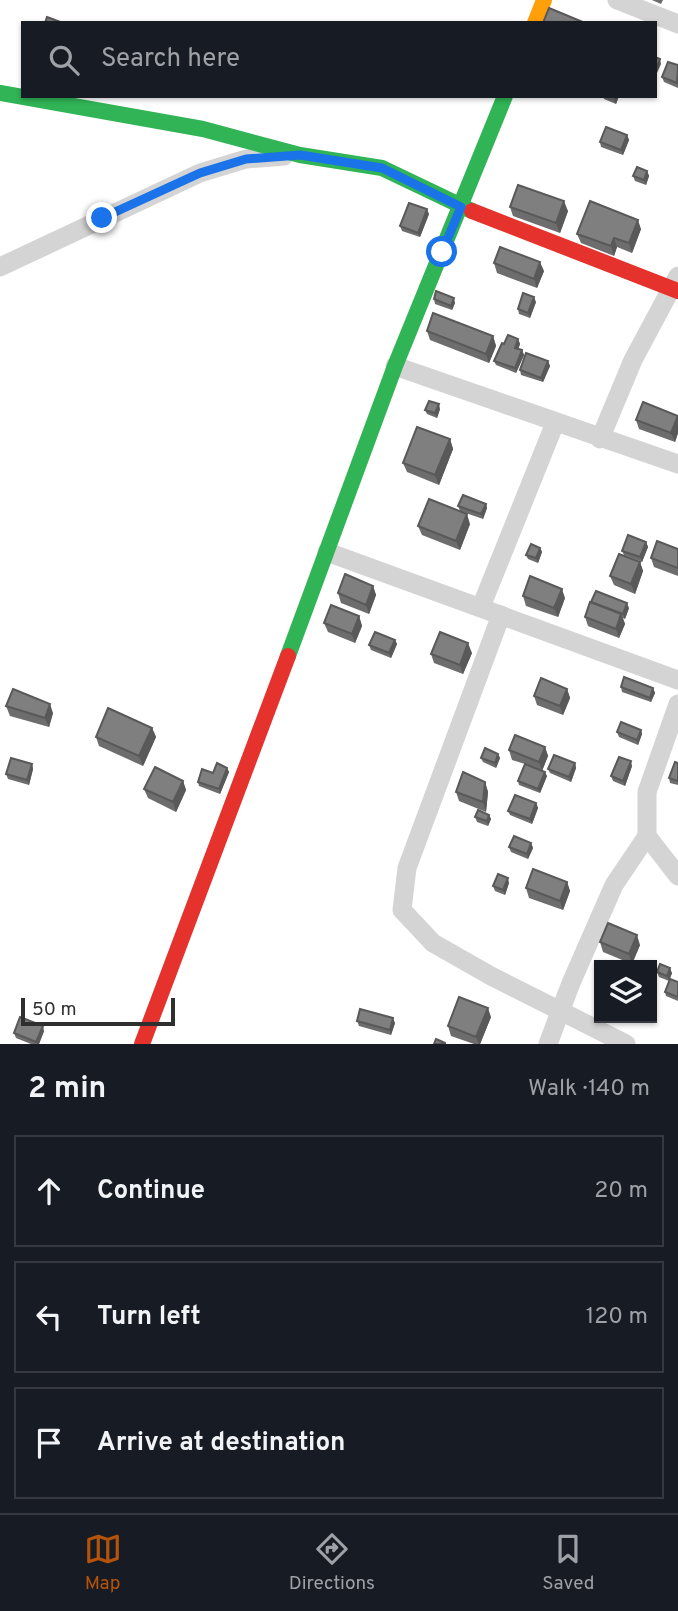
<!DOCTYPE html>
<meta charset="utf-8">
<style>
body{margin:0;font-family:Overpass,sans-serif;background:#20242c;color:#f1f3f6}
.controls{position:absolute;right:21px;bottom:21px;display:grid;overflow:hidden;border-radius:0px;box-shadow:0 2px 5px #0004}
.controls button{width:63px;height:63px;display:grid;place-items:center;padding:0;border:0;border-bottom:2px solid #363941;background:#171b24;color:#f1f3f6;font:35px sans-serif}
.scale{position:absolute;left:21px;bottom:18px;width:154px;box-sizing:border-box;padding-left:7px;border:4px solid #2f2f2f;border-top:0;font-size:19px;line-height:24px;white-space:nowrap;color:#2f2f2f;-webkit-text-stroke:5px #fff;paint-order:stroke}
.stop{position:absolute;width:21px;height:21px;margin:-16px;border:5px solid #1a73e8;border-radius:50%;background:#fff}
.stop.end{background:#1a73e8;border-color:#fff;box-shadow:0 2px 7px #0008}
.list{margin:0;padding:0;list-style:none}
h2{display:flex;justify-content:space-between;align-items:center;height:91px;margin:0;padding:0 28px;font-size:30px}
h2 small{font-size:23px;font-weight:400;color:#9ea1a6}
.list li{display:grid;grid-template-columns:46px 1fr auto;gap:21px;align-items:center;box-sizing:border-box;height:112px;margin:0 14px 14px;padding:0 14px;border:2px solid #363941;border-radius:0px}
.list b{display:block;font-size:26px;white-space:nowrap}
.list em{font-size:23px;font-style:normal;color:#9ea1a6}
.icon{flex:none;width:38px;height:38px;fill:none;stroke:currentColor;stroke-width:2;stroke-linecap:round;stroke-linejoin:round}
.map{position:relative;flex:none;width:678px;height:1044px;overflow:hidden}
.search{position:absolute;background:#171b24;box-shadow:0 2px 5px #0004;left:21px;right:21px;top:21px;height:77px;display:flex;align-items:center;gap:18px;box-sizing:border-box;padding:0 24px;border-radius:0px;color:#9ea1a6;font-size:26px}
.sheet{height:469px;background:#171b24}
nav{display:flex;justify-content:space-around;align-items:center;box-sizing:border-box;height:98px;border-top:2px solid #363941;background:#171b24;font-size:19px;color:#9ea1a6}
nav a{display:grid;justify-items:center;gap:4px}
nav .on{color:#b45309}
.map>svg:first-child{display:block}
</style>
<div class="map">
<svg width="678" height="1044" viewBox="0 0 678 1044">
<rect width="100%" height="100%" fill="#fff"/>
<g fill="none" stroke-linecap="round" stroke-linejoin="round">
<g stroke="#d4d4d4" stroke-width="19">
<polyline points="617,0 678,24"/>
<polyline points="0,267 200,173 246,159 284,156"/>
<polyline points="395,366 678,464"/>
<polyline points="600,439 633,360 678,276"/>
<polyline points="327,552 678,680"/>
<polyline points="481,607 555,423"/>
<polyline points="501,615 407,868 402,910 433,943 491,976 626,1044"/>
<polyline points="647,836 678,876"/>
<polyline points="548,1044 571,983 614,885 647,836 647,792 678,704"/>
</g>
<g stroke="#30b455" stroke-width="16">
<polyline points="0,93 203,129 300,155 382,168 472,211"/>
<polyline points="288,656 395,366 505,96"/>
</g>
<polyline stroke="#ff9f0a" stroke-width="16" points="535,23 544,0"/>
<g stroke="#e5322d" stroke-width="16">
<polyline points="472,211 678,291"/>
<polyline points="142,1044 288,656"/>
</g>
</g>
<g fill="#6d6d6d">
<polygon points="652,0 663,0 661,4"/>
<polygon points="678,65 678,88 664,82 662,77"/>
<polygon points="603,96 619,96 616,104 604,99"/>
<polygon points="627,135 629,140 623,155 601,147 600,142"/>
<polygon points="647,171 649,176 646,185 635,181 633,176"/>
<polygon points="510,207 568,211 560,233 513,216"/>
<polygon points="429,214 420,237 402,231 400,226"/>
<polygon points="641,229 632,253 617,247 614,256 581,243 577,234"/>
<polygon points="494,263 544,271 537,288 497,273"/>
<polygon points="434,299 455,303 452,310 435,304"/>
<polygon points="536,302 530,318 519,314 518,309"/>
<polygon points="427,331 493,336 496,346 489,363 430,340"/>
<polygon points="518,339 520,344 518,349 522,350 524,355 516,373 496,365 494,361 504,344"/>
<polygon points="548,361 550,366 543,382 521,375 520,370"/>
<polygon points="440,409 437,418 427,414 425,410"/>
<polygon points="678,416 678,433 675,442 639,429 636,420"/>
<polygon points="450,439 453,449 439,485 407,472 403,463"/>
<polygon points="486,504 487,508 483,519 460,511 458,506"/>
<polygon points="470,524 460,550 422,535 418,526"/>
<polygon points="646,542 648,547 642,562 624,555 622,551"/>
<polygon points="540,548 542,552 538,563 528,559 526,555"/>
<polygon points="678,549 678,576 654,567 651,558"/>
<polygon points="640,562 643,571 635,594 614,585 610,576"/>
<polygon points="373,586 376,595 369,614 341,603 338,593"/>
<polygon points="523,596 565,598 558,617 526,606"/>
<polygon points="629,608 625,619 623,618 625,624 619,638 588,626 585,617"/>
<polygon points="359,616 362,626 355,643 328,632 324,623"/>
<polygon points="395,640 397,644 391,658 371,650 369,645"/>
<polygon points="472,653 463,674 434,663 431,654"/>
<polygon points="621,687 653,688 655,693 651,702 622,692"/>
<polygon points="567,689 570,698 563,715 537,705 534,696"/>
<polygon points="6,706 53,713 49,727 10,716"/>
<polygon points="152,728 156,737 143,766 99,746 96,737"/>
<polygon points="641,730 642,734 638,745 619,737 617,732"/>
<polygon points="545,747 548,756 542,771 547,776 540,793 519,785 518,781 525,764 512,760 509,750"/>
<polygon points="498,754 500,758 496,768 483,762 481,758"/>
<polygon points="575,763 576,768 571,782 550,773 548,769"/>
<polygon points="678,763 678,785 670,783 669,778"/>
<polygon points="32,764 33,769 29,785 8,779 6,774"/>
<polygon points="632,766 625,786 613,781 611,776"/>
<polygon points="227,768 229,772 220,794 199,786 198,782 213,773"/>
<polygon points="183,781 186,790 176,812 148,798 144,789"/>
<polygon points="485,782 488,792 486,812 459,801 456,792"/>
<polygon points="536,803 538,808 532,824 510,815 508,811"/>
<polygon points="489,815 491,819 488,826 477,822 475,817"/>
<polygon points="531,843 533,848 528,859 511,852 509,847"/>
<polygon points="567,882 570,891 563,910 529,898 526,888"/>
<polygon points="509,883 505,895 495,891 493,886"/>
<polygon points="600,942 640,945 632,964 603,952"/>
<polygon points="657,972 672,973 669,981 659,977"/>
<polygon points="678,982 678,1001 666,996 665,992"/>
<polygon points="491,1017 480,1044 474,1044 451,1036 448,1026"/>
<polygon points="357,1021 395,1023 391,1035 359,1026"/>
<polygon points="44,1031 39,1044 31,1044 16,1038 14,1033"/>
</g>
<g fill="#595959">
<polygon points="660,59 661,64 657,73 656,69"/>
<polygon points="615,96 619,96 616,104 614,99"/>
<polygon points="627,135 629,140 623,155 621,150"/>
<polygon points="647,171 649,176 646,185 644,180"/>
<polygon points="564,201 568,211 560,233 556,223"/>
<polygon points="427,209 429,214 420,237 418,233"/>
<polygon points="638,220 641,229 632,253 629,243"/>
<polygon points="614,238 617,247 614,256 611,246"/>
<polygon points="540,262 544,271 537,288 534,279"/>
<polygon points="534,297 536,302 530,318 528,313"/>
<polygon points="454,298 455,303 452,310 451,306"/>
<polygon points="493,336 496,346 489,363 486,354"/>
<polygon points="518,339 520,344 517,353 515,348"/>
<polygon points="522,350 524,355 516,373 515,368"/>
<polygon points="548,361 550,366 543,382 541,378"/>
<polygon points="439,404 440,409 437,418 435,413"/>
<polygon points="678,416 678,433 675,442 671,433"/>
<polygon points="450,439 453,449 439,485 435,475"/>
<polygon points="486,504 487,508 483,519 481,514"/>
<polygon points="467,514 470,524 460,550 456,541"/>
<polygon points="646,542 648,547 642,562 640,557"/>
<polygon points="540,548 542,552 538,563 536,558"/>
<polygon points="640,562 643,571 635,594 631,584"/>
<polygon points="373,586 376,595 369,614 366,605"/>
<polygon points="562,589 565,598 558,617 554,608"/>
<polygon points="627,603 629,608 625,619 623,614"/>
<polygon points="621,614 625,624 619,638 616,629"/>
<polygon points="359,616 362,626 355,643 352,634"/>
<polygon points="395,640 397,644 391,658 389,653"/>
<polygon points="468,643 472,653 463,674 460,665"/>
<polygon points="653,688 655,693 651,702 650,698"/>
<polygon points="567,689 570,698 563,715 560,706"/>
<polygon points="50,704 53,713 49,727 45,718"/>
<polygon points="152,728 156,737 143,766 139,756"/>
<polygon points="641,730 642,734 638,745 637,740"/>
<polygon points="545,747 548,756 542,771 539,762"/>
<polygon points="498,754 500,758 496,768 495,763"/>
<polygon points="631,761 632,766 625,786 623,781"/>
<polygon points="575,763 576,768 571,782 569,777"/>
<polygon points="32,764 33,769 29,785 27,780"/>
<polygon points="227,768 229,772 220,794 219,789"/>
<polygon points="545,772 547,776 540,793 538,789"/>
<polygon points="183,781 186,790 176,812 173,802"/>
<polygon points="485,782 488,792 486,812 483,802"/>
<polygon points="536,803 538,808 532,824 530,819"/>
<polygon points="489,815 491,819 488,826 487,821"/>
<polygon points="531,843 533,848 528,859 527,854"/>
<polygon points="508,878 509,883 505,895 503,890"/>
<polygon points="567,882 570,891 563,910 560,901"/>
<polygon points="637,935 640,945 632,964 629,954"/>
<polygon points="670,968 672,973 669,981 667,976"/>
<polygon points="488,1008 491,1017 480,1044 479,1044 476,1037"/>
<polygon points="393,1018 395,1023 391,1035 390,1030"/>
<polygon points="43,1026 44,1031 39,1044 37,1044 36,1042"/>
</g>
<g fill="#7f7f7f" stroke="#595959" stroke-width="2">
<polygon points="549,8 585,23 543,23"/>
<polygon points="47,17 63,23 45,23"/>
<polygon points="655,57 660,59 656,69 655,68"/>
<polygon points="668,62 678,65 677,83 662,77"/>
<polygon points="606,127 627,135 621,150 600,142"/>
<polygon points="637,167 647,171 644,180 633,176"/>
<polygon points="518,185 564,201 556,223 510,207"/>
<polygon points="590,201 638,220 629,243 614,238 611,246 577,234"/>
<polygon points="409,203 427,209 418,233 400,226"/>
<polygon points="500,247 540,262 534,279 494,263"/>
<polygon points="436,291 454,298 451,306 434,299"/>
<polygon points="523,293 534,297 528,313 518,309"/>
<polygon points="433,313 493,336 486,354 427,331"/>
<polygon points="508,335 518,339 515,348 522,350 515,368 494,361 502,343 504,344"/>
<polygon points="526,353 548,361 541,378 520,370"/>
<polygon points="429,401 439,404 435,413 425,410"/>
<polygon points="643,402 678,416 671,433 636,420"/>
<polygon points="417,427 450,439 435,475 403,463"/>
<polygon points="463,495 486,504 481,514 458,506"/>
<polygon points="429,499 467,514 456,541 418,526"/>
<polygon points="628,535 646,542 640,557 622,551"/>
<polygon points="657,541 678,549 678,568 651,558"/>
<polygon points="531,544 540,548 536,558 526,555"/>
<polygon points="619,554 640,562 631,584 610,576"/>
<polygon points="345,574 373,586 366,605 338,593"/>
<polygon points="530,576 562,589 554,608 523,596"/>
<polygon points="596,591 627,603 623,614 591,602"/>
<polygon points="590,602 621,614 616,629 585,617"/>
<polygon points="331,605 359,616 352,634 324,623"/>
<polygon points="375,632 395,640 389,653 369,645"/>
<polygon points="440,632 468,643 460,665 431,654"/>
<polygon points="624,677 653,688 650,698 621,687"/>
<polygon points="541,678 567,689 560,706 534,696"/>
<polygon points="13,689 50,704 45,718 6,706"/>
<polygon points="108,708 152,728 139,756 96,737"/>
<polygon points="621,722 641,730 637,740 617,732"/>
<polygon points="515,735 545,747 539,762 509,750"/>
<polygon points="485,748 498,754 495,763 481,758"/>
<polygon points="554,755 575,763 569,777 548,769"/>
<polygon points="619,757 631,761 623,781 611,776"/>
<polygon points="11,758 32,764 27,780 6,774"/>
<polygon points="675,762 678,763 678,781 669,778"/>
<polygon points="217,763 227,768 219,789 198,782 202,769 213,773"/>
<polygon points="525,764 545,772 538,789 518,781"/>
<polygon points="155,767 183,781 173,802 144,789"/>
<polygon points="463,772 485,782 483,802 456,792"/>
<polygon points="515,795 536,803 530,819 508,811"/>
<polygon points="478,810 489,815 487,821 475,817"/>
<polygon points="514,836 531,843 527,854 509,847"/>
<polygon points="533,869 567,882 560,901 526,888"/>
<polygon points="498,874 508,878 503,890 493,886"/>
<polygon points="608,923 637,935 629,954 600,942"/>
<polygon points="660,964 670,968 667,976 657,972"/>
<polygon points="670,979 678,982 678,997 665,992"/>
<polygon points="459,997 488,1008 476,1037 448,1026"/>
<polygon points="360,1009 393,1018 390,1030 357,1021"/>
<polygon points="20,1017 43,1026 36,1042 14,1033"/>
<polygon points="436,1039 445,1043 445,1044 434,1044"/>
</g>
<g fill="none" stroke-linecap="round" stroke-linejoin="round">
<polyline stroke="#1a73e8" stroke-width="9" points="102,218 200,173 246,159 300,155 382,168 461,207 442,252"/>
</g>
</svg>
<div class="controls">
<button><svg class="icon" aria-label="layers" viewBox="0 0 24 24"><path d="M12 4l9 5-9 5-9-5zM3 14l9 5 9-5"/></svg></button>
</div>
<div class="scale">50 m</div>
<div class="stop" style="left:442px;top:252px"></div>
<div class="stop end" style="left:102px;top:218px"></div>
<div class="search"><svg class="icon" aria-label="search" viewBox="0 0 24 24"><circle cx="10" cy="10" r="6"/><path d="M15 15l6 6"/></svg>Search here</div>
</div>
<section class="sheet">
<h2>2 min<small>Walk · 140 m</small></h2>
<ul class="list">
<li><svg class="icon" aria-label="ahead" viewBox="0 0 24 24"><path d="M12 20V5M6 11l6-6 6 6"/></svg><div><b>Continue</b></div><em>20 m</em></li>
<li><svg class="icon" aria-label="left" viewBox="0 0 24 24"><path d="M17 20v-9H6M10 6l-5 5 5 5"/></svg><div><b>Turn left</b></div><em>120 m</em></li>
<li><svg class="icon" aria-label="arrive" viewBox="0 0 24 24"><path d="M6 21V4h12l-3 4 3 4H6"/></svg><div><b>Arrive at destination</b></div></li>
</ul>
</section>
<nav>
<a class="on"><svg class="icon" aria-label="map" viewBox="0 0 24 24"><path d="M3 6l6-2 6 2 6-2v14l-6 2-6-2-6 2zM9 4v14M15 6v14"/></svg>Map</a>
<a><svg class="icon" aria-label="directions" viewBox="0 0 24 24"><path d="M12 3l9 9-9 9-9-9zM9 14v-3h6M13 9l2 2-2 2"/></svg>Directions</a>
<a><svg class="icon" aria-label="saved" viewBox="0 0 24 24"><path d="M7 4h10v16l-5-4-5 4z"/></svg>Saved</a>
</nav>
